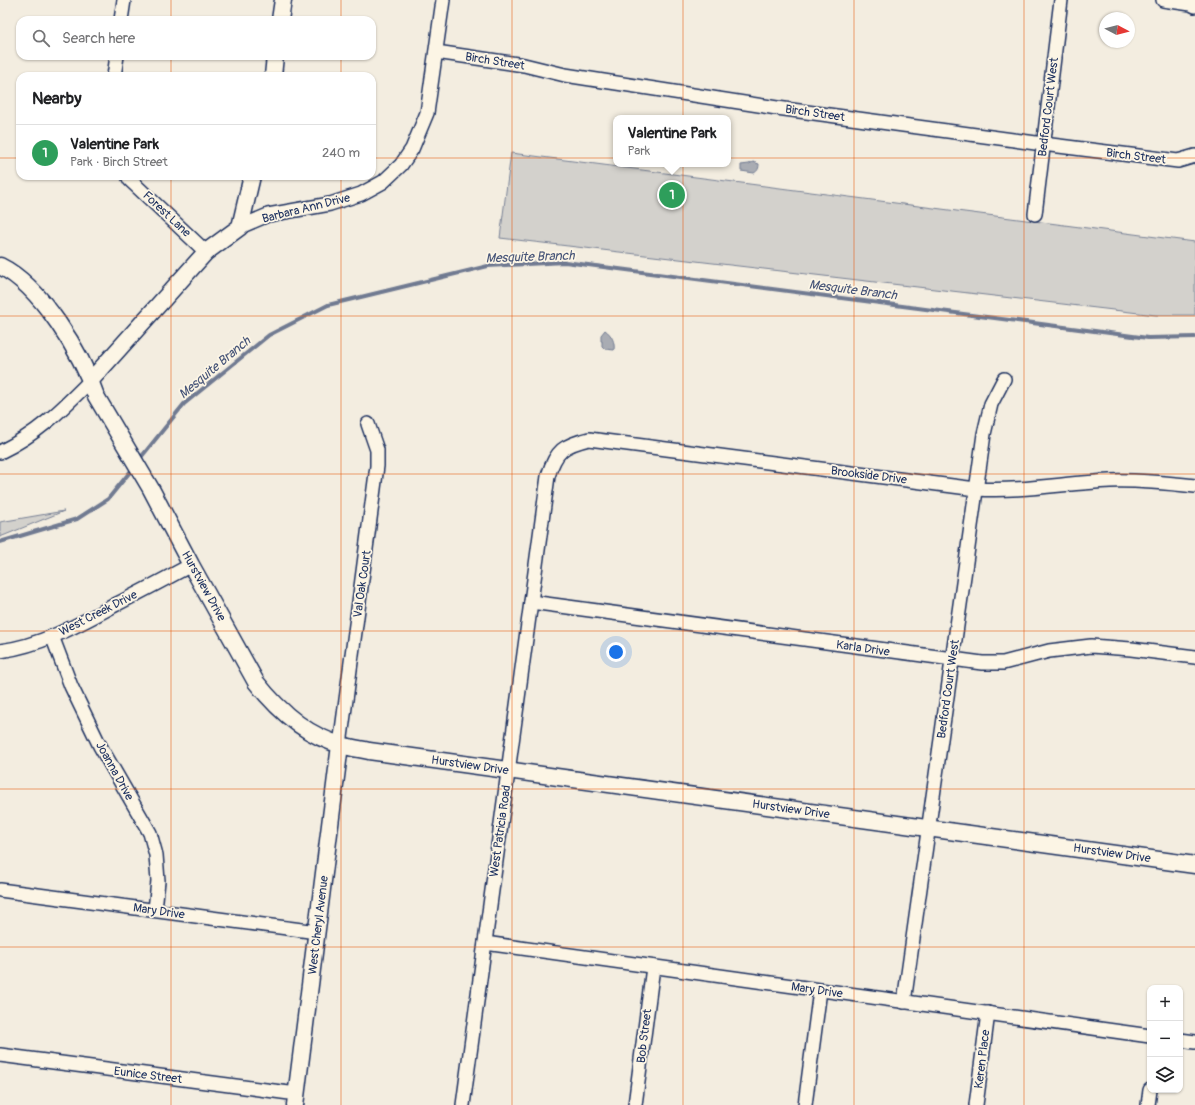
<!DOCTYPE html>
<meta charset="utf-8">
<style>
body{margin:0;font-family:Pangolin,sans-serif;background:#f2f2f2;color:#202124}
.controls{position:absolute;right:12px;bottom:12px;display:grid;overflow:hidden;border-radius:8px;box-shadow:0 1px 3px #0004}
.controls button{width:36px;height:36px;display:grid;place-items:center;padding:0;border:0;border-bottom:1px solid #e0e0e0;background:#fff;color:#202124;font:20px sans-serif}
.compass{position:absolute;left:1099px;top:12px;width:36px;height:36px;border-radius:50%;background:#fff;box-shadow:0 1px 3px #0004;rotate:97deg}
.you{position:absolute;left:616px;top:652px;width:14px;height:14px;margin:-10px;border:3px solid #fff;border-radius:50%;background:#1a73e8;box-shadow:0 0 0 6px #1a73e833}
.badge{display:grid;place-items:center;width:26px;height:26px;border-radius:50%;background:#1b2f5e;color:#fff;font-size:13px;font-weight:700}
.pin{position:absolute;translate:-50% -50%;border:2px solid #fff;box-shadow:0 1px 4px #0006}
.popup{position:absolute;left:613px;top:115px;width:118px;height:52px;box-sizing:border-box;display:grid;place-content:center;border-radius:8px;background:#fff;filter:drop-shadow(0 1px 3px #0005);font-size:13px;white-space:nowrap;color:#757577}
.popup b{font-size:15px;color:#202124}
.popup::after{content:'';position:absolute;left:50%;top:100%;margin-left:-8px;border:8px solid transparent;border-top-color:#fff}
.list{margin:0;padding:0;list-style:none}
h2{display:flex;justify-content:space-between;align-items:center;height:52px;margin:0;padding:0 16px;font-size:17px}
h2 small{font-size:13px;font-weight:400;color:#757577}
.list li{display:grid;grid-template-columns:26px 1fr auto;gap:12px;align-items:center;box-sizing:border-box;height:56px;padding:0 16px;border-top:1px solid #e0e0e0}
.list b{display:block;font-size:15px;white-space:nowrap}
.list p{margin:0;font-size:13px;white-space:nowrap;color:#757577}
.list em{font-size:13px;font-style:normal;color:#757577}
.icon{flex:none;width:22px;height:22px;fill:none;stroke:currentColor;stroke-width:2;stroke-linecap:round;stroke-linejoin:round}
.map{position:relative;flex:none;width:1195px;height:1105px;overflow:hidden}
.search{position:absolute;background:#fff;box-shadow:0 1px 3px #0004;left:16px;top:16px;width:360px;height:44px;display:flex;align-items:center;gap:10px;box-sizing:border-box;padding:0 14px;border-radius:12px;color:#757577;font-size:15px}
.panel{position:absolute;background:#fff;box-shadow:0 1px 3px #0004;left:16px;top:72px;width:360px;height:108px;border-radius:12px}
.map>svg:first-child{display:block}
</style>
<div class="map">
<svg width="1195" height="1105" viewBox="0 0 1195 1105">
<rect width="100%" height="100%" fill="#f3ede0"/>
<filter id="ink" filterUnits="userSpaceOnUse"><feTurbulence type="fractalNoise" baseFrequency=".025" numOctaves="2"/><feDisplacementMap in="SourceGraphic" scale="8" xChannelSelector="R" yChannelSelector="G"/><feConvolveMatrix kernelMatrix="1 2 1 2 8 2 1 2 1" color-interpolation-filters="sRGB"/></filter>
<g filter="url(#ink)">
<g fill="#d3d1cc" stroke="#778095">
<polygon points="511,153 1195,242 1195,315 1156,315 500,238"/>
<polygon points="64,511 0,537 0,522"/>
</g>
<g fill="#a9acb3" stroke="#707a91">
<path d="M753 162 759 164C759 168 758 171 754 173L741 171V165L749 164Z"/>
<path d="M605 330C612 335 615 342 614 350L605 349 602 346V341H601V335Z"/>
</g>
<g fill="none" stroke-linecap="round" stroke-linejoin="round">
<g stroke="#707a91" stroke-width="4">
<polyline points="138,461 184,404 269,335 328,305 488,266 565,262 1148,338 1195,337"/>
<polyline points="0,542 77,519 108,499 134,467"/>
</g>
<defs>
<g id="minor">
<polyline points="1163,0 1191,4 1195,6"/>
<polyline points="121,20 124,0"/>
<polyline points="436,52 524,65 565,75 777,108 1043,144 1178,161 1195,156"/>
<polyline points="114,76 117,56"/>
<polyline points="128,176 130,180 206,252"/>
<polyline points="1035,214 1061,0"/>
<polyline points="240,227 268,215 330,204 361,194 383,182 401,165 412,149 427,113 443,0"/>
<path d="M0 452C39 433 61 410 91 380"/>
<polyline points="531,602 982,663 1003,663 1049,651 1091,646 1131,649 1195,657"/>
<polyline points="52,636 71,686 100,746 150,833 156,855 158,881 155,910"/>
<path d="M0 651C40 646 78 625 113 606 139 593 165 579 191 565"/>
<polyline points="340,745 377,466 377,450 368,424"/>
<polyline points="0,890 317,932"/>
<polyline points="485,943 1150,1036"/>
<polyline points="904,1002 984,434 991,404 1004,379"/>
<polyline points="1180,1040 1195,1042"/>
<polyline points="0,1055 297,1094"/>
<path d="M463 1105 548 476C556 450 564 445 589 439L976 489C1021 492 1065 483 1110 481 1138 480 1167 483 1195 486"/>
<polyline points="635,1105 653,967"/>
<polyline points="805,1105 820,990"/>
<polyline points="976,1105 988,1013"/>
<polyline points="1148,1105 1150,1090"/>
</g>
<g id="tertiary">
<polyline points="280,20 283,0"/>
<polyline points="273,76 275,56"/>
<path d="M0 266C41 286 82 354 96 396L151 489 191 565 256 682C278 710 306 736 342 745 350 748 360 749 369 751L1195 865"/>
<polyline points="91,380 206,252 240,227 252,176"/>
<polyline points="295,1105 340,745"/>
</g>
</defs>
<use href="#minor" stroke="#1b2f5e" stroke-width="16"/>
<use href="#tertiary" stroke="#1b2f5e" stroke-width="19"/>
<use href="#minor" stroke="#fcf5e5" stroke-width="13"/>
<use href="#tertiary" stroke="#fcf5e5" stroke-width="16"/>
</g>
</g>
<path fill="none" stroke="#e8590c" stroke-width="1" stroke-opacity="0.55" d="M171 0V20M341 0V20M512 0V1105M683 0V1105M854 0V1105M1024 0V1105M171 56V76M341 56V76M0 158H20M372 158H1195M171 176V1105M341 176V1105M0 316H1195M0 474H1195M0 631H1195M0 789H1195M0 947H1195"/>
<g text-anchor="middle" stroke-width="3.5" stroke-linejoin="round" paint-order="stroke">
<g font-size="12" fill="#1b2f5e" stroke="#fcf5e5">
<text transform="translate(495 61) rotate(9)" y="4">Birch Street</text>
<text transform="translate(1048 107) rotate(-83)" y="4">Bedford Court West</text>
<text transform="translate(815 113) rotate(8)" y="4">Birch Street</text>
<text transform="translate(1136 156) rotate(7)" y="4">Birch Street</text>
<text transform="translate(306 208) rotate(-14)" y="4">Barbara Ann Drive</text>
<text transform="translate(167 214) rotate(43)" y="4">Forest Lane</text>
<text transform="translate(869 475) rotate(7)" y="4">Brookside Drive</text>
<text transform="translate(362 584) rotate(-82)" y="4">Val Oak Court</text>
<text transform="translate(204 586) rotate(61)" y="4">Hurstview Drive</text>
<text transform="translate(98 613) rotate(-27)" y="4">West Creek Drive</text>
<text transform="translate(863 648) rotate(8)" y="4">Karla Drive</text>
<text transform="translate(948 689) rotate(-82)" y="4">Bedford Court West</text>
<text transform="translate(470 765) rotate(8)" y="4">Hurstview Drive</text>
<text transform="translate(115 771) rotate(61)" y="4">Joanna Drive</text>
<text transform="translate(791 809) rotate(8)" y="4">Hurstview Drive</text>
<text transform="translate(500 831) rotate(-82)" y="4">West Patricia Road</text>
<text transform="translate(1112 853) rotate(8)" y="4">Hurstview Drive</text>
<text transform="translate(159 911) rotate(8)" y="4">Mary Drive</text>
<text transform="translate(318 925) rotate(-83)" y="4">West Cheryl Avenue</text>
<text transform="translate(817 990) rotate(8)" y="4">Mary Drive</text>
<text transform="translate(644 1036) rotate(-83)" y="4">Bob Street</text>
<text transform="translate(982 1059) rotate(-83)" y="4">Keren Place</text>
<text transform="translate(148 1075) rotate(7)" y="4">Eunice Street</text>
</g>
<g font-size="13" font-style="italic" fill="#465478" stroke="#fcf5e5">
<text transform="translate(530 256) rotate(-2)" y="5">Mesquite Branch</text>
<text transform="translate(853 289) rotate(7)" y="5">Mesquite Branch</text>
<text transform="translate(214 367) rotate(-40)" y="5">Mesquite Branch</text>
</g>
</g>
</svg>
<div class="controls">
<button>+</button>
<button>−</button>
<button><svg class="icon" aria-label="layers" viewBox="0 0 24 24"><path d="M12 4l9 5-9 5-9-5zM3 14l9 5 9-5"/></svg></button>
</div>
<svg class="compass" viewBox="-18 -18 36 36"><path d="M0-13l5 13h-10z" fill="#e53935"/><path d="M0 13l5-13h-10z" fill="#757577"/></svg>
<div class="you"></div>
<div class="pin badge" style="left:672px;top:195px;background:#2e9e5b">1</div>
<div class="popup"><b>Valentine Park</b>Park</div>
<div class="search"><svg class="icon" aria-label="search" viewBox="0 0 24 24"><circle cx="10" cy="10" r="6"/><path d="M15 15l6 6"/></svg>Search here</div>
<section class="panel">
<h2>Nearby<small></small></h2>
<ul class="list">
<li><span class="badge" style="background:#2e9e5b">1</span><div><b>Valentine Park</b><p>Park · Birch Street</p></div><em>240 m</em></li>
</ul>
</section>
</div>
